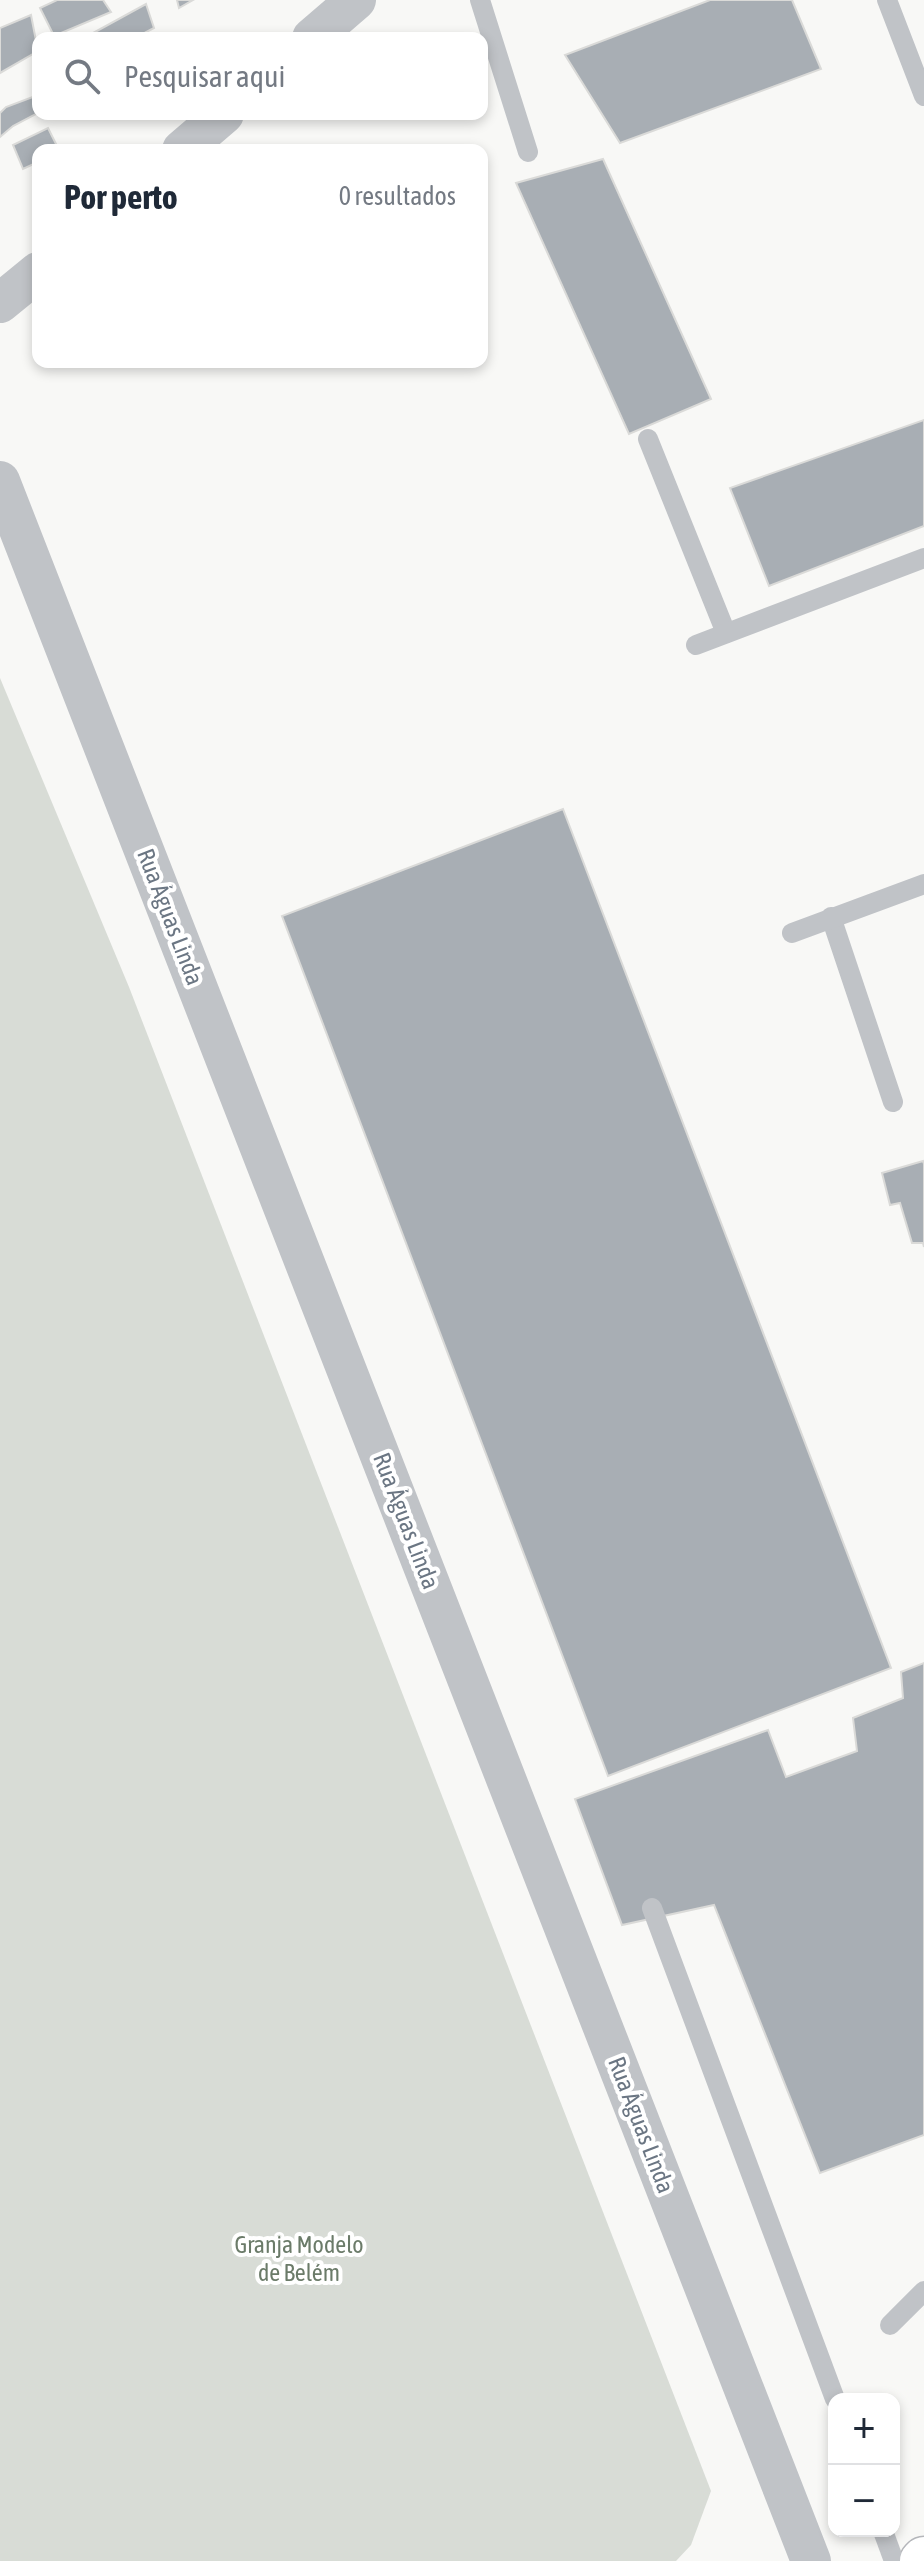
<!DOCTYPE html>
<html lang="pt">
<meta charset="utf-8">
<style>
body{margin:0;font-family:"Asap Condensed",sans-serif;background:#f2f2f3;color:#1f2937}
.controls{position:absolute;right:24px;bottom:24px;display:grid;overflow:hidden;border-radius:16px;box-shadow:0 4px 12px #0003}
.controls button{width:72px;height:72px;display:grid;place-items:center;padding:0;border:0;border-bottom:2px solid #e0e1e3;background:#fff;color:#1f2937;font:40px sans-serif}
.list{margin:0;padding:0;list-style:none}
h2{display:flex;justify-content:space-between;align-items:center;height:104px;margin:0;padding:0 32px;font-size:34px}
h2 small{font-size:26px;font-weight:400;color:#747a83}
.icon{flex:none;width:44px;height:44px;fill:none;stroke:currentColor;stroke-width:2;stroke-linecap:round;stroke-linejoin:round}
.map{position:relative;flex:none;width:924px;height:2561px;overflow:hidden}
.search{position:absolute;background:#fff;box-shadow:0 4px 12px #0003;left:32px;top:32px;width:456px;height:88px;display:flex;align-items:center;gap:20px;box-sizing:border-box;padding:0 28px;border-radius:16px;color:#747a83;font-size:30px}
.panel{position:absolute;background:#fff;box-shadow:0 4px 12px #0003;left:32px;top:144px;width:456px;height:224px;border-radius:16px}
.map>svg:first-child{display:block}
</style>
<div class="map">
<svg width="924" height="2561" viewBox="0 0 924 2561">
<rect width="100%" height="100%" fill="#f8f8f6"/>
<polygon fill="#d8dcd6" points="0,678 129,987 711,2491 691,2545 676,2561 0,2561"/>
<g fill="#a8aeb4" stroke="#dadad8" stroke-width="2">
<polygon points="57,0 103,0 111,12 54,36 40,8"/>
<polygon points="177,0 193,0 179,8"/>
<polygon points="710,0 792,0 821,69 620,143 565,55"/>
<polygon points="146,4 154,28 135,38 84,38"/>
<polygon points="31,15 38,51 0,73 0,28"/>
<polygon points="38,95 38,113 13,126 0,137 0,113 6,107"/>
<polygon points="48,128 59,150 38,150 38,162 23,169 13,145"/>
<polygon points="603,159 711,399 629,434 516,183"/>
<polygon points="924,420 924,526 769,586 730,488"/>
<polygon points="563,809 891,1668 608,1776 282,916"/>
<polygon points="923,1161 924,1164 924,1247 923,1243 912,1243 900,1203 890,1205 882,1173"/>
<polygon points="924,1663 924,2135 820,2173 714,1905 622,1925 575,1799 768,1730 786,1777 857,1751 853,1718 903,1698 901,1672"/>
</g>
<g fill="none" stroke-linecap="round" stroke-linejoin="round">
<defs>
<polyline id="highway" points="922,2561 924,2559"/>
</defs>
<use href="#highway" stroke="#b4b6ba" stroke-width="47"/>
<g stroke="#c0c3c7" stroke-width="20">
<polyline points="480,0 528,152"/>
<polyline points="887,0 924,96"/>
<polyline points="648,439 726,633"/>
<polyline points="696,645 924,558"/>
<polyline points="831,917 893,1102"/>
<polyline points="792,933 924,884"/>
<polyline points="652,1908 835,2399"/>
<polyline points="890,2325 924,2291"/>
<polyline points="883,2531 894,2561"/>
</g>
<g stroke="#c0c3c7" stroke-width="40">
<polyline points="312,38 356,0"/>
<polyline points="182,150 224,114"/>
<polyline points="0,303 38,272"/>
<polyline points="0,481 811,2561"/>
</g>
<use href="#highway" stroke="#fff" stroke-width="44"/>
</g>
<g text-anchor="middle" stroke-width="8" stroke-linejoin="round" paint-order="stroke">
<g font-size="24" fill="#6b7683" stroke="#fff">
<text transform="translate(170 917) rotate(69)" y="8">Rua Águas Linda</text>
<text transform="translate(406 1521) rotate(69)" y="8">Rua Águas Linda</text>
<text transform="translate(641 2125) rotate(69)" y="8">Rua Águas Linda</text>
</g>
<g font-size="24" fill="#6b7b69" stroke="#fff">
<text x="299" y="2253">Granja Modelo<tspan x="299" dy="28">de Belém</tspan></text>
</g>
</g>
</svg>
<div class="controls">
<button>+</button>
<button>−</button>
</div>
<div class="search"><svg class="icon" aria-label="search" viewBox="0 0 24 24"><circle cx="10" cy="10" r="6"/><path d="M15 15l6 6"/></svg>Pesquisar aqui</div>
<section class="panel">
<h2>Por perto<small>0 resultados</small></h2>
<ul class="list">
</ul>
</section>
</div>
